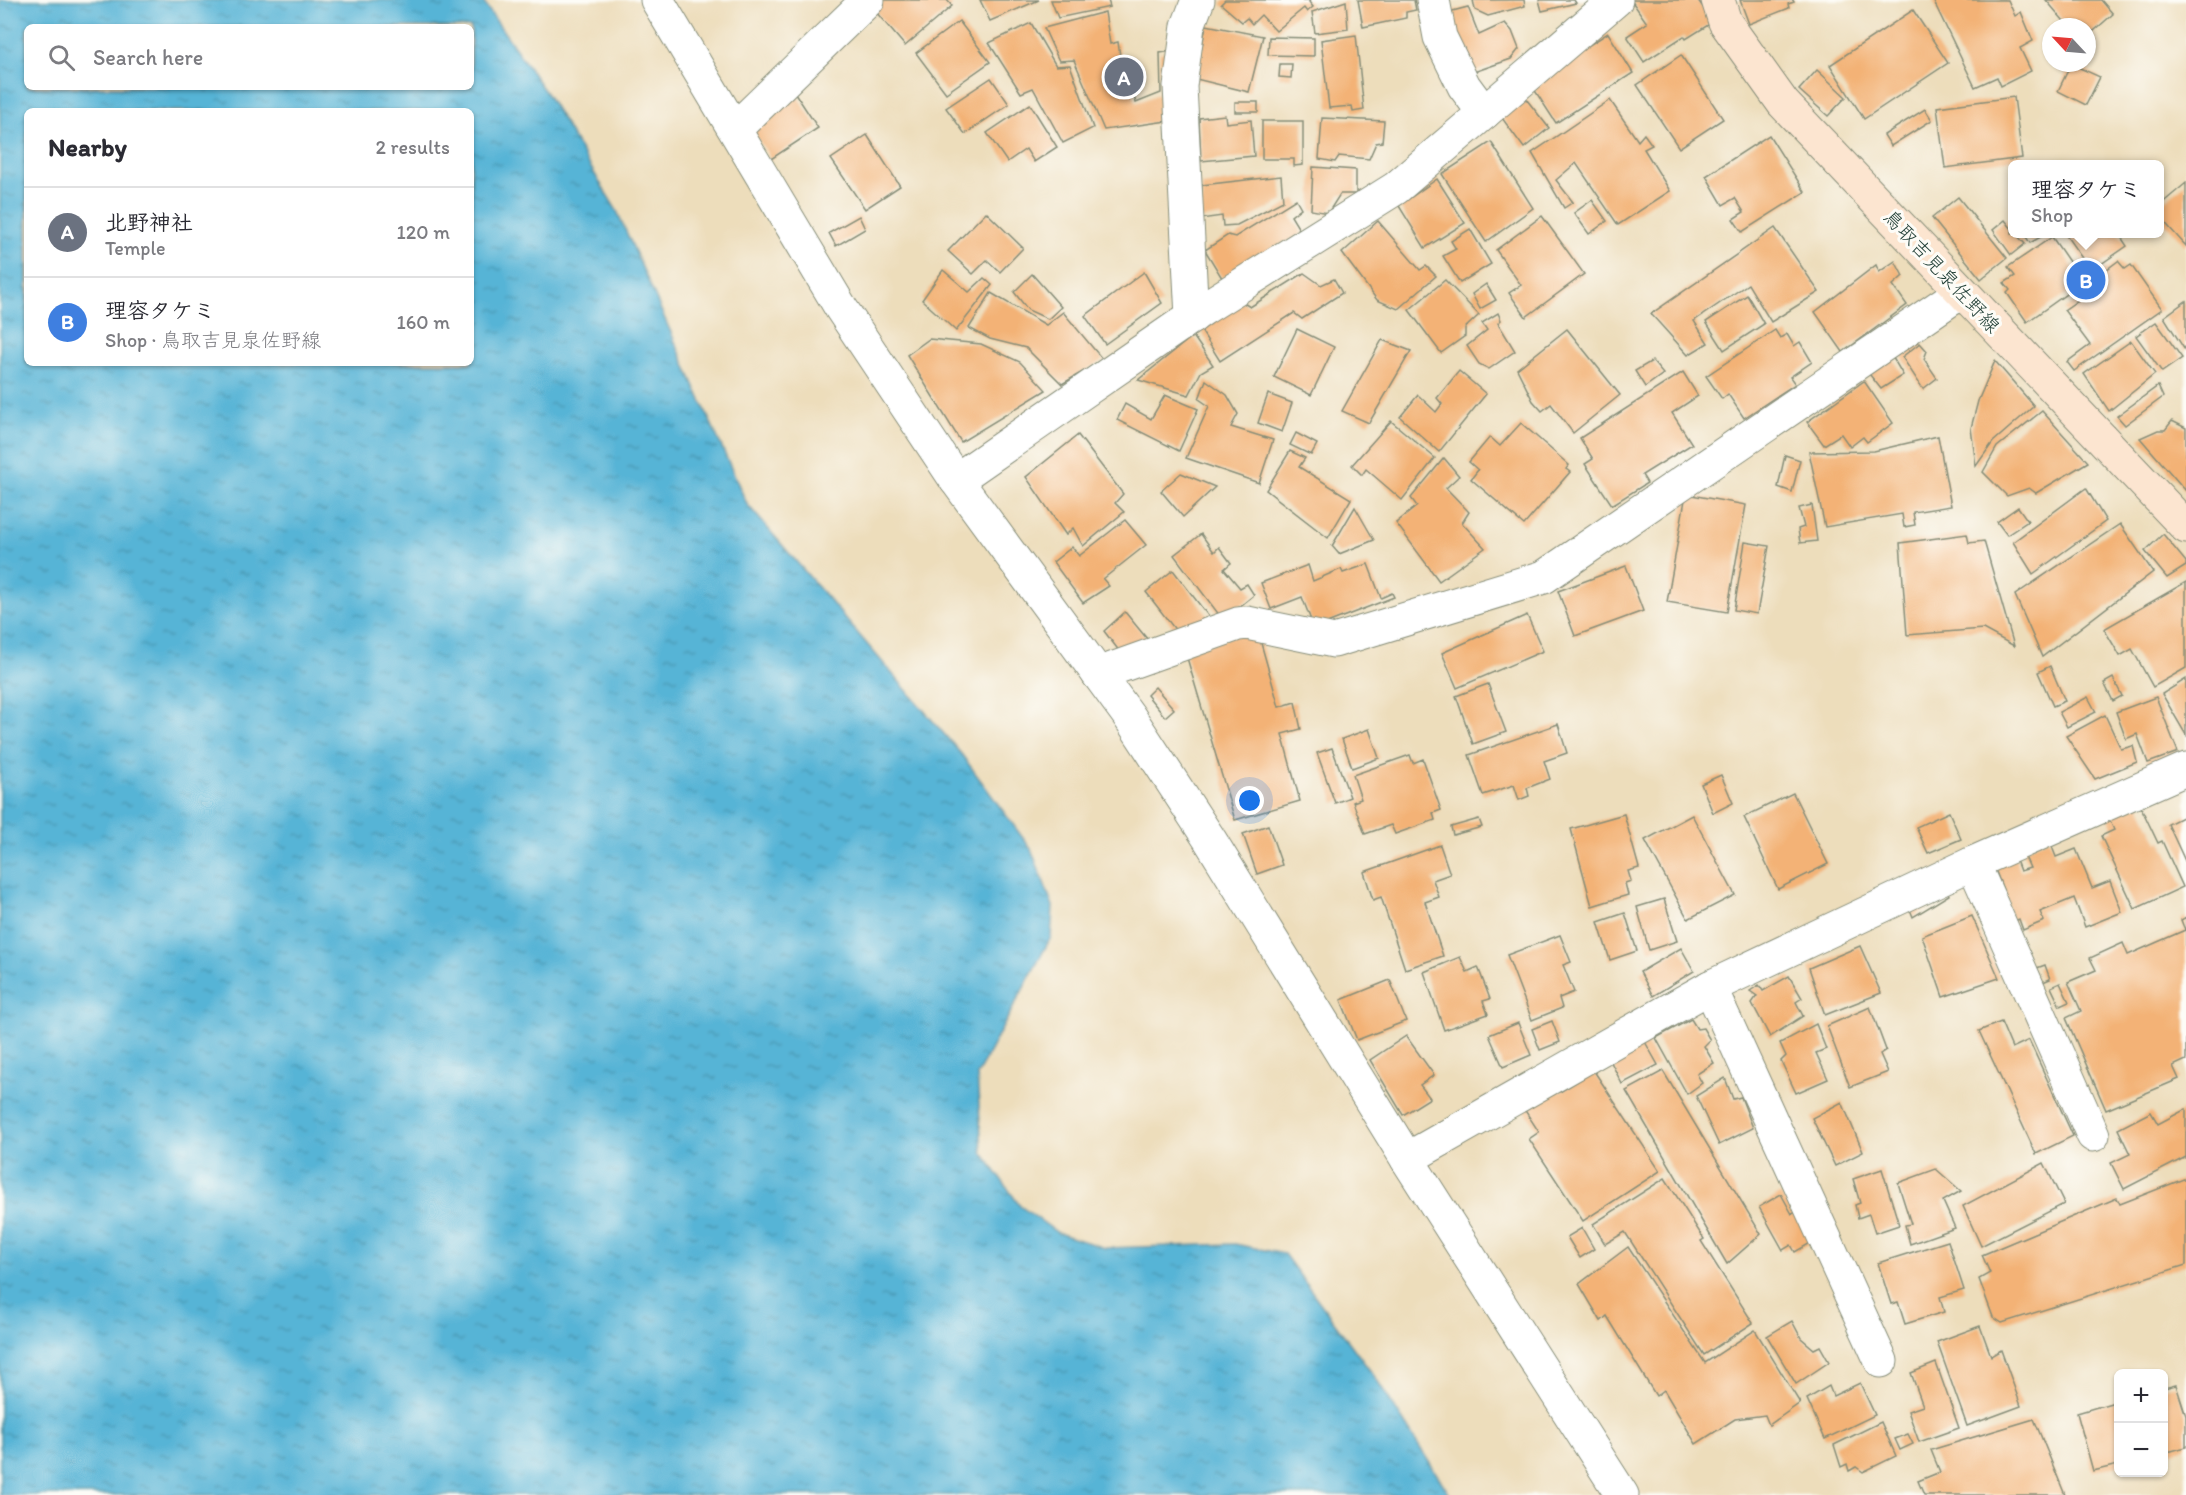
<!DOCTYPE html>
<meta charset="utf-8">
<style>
body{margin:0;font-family:Itim,"Klee One",sans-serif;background:#f7f7f7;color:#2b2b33}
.controls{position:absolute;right:18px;bottom:18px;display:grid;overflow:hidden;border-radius:9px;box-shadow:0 2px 4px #0004}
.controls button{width:54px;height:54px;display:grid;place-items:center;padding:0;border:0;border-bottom:2px solid #e1e1e2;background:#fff;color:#2b2b33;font:30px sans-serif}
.compass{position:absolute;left:2042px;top:18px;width:54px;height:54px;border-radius:50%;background:#fff;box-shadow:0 2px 4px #0004;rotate:296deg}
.you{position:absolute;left:1250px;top:801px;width:21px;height:21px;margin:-15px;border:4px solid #fff;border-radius:50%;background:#1a73e8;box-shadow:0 0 0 9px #1a73e833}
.badge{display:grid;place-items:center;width:39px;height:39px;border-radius:50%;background:#b45309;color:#fff;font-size:20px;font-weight:700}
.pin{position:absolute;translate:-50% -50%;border:3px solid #fff;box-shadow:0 2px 6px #0006}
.popup{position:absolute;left:2008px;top:160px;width:156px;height:78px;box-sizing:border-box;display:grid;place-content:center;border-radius:9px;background:#fff;filter:drop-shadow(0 2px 4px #0005);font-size:20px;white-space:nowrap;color:#7c7c81}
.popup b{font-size:22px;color:#2b2b33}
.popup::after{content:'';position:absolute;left:50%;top:100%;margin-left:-12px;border:12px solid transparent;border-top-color:#fff}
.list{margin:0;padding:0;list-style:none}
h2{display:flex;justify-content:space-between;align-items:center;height:78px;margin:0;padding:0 24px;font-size:26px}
h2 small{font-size:20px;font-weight:400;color:#7c7c81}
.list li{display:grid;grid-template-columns:39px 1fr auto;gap:18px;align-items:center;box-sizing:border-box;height:90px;padding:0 24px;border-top:2px solid #e1e1e2}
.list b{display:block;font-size:22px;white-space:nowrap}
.list p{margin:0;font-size:20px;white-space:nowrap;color:#7c7c81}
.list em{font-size:20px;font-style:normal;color:#7c7c81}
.icon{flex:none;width:33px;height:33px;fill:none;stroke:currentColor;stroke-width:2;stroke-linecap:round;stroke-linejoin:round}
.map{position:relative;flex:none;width:2186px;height:1495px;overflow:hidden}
.search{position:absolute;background:#fff;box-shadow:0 2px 4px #0004;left:24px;top:24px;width:450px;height:66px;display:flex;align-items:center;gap:15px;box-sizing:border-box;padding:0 21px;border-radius:9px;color:#7c7c81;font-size:22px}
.panel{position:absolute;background:#fff;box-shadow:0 2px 4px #0004;left:24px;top:108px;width:450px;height:258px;border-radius:9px}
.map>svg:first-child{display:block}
</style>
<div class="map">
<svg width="2186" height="1495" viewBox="0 0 2186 1495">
<defs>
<pattern id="water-ripples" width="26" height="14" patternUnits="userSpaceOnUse" patternTransform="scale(1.5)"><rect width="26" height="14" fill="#57b4d6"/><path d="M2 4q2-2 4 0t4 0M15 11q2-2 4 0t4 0" fill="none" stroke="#4794ae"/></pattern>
</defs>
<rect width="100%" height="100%" fill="#fdfcf7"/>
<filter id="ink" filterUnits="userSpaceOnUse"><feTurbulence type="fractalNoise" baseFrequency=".0167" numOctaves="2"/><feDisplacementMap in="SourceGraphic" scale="12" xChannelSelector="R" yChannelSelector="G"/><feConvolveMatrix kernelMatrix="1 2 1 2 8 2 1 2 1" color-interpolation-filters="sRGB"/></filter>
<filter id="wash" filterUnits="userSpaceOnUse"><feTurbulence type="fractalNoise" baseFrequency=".008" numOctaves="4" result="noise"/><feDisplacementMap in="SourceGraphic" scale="24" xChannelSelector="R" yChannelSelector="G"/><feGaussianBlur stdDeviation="1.35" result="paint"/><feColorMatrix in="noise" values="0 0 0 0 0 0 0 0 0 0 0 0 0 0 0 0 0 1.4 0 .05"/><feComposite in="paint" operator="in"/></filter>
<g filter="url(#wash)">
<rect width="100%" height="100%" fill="#edddbb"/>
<path fill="url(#water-ripples)" stroke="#3b7885" stroke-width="1.5" fill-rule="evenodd" d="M0 0H482L548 96 617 211 747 504 962 755 1031 849 1053 906 1051 937 977 1075 982 1152 1020 1206 1058 1233 1105 1248 1235 1244 1284 1254 1377 1380 1450 1495H0ZM27 27H471V87H27ZM27 111H471V363H27Z"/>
<g id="blocks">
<g fill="#f3b276">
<polygon points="876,0 947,0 952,6 905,46 870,5"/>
<polygon points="980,0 1039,0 990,21"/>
<polygon points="1051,0 1108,0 1110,7 1058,18"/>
<polygon points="1225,0 1310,0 1309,2 1313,7 1307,12 1304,8 1276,31 1261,15 1252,24 1247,18 1242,22 1221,4"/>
<polygon points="1358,0 1414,0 1416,10 1406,12 1406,18 1363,27"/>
<polygon points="1473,0 1524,0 1525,6 1488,16 1475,10"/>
<polygon points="1539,0 1574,0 1576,3 1542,11"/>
<polygon points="1631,0 1698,0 1713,22 1686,39 1684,36 1644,62 1627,36 1647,23"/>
<polygon points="1740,0 1793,0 1794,2 1788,4 1789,8 1749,24"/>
<polygon points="1933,0 2008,0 2015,16 2021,12 2033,41 2020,48 2031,71 2001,86 1997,77 1975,87"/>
<polygon points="2046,0 2101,0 2113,14 2087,37 2087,27 2069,27"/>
<polygon points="1346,1 1348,29 1315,33 1312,12"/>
<polygon points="1468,7 1479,35 1505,23 1512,31 1519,49 1511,59 1471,73 1445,13"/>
<polygon points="1913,10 1948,63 1864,119 1830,65"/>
<polygon points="1105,12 1110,44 1118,42 1125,91 1132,90 1136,103 1161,93 1160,53 1178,50 1174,120 1104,130 1074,60 1059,61 1044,28"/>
<polygon points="959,21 990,62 946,93 916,53"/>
<polygon points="1031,23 1056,66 1070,65 1093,128 1063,143 1033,88 1021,93 989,43"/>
<polygon points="1206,25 1263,36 1249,92 1196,79"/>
<polygon points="1608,33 1633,73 1556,123 1530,83"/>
<polygon points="1356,35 1364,110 1353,112 1352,106 1329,108 1321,40"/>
<polygon points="1269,37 1314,38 1314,56 1268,55"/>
<polygon points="1681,55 1723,119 1679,148 1637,85"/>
<polygon points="1280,64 1292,64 1291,78 1279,77"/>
<polygon points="2071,64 2100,77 2086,105 2058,91"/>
<polygon points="1817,70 1846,97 1828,116 1799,90"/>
<polygon points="991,78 1009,104 965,134 946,108"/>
<polygon points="795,93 818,128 771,159 748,124"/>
<polygon points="1523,95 1549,128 1524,148 1499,114"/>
<polygon points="2014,97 2022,158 1945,168 1937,107"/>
<polygon points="1610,100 1638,141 1644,134 1652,145 1644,149 1670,191 1618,225 1576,163 1556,180 1573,202 1564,208 1532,153"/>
<rect x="1235" y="102" width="23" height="10"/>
<polygon points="1030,104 1057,147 1034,162 1026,149 1007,162 987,133"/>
<polygon points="1925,109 1932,120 1891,146 1884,135"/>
<polygon points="1225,115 1226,123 1251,120 1254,156 1201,161 1199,118"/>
<polygon points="1322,118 1384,121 1382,142 1376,143 1369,159 1339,156 1335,162 1319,159"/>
<polygon points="1262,121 1303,121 1303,165 1294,166 1294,159 1262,159"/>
<polygon points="867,135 900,186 865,209 831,159"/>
<polygon points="1769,135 1805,192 1742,232 1733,219 1744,212 1735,198 1723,205 1706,176"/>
<polygon points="1491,142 1533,208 1486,242 1442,174"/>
<polygon points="1313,167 1356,170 1356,194 1340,194 1328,213 1311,210"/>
<polygon points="1281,176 1283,201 1237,225 1223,226 1222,216 1201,219 1202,185"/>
<polygon points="1437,179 1465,223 1425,248 1399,206"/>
<polygon points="2186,183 2186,246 2160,217 2160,205"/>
<polygon points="1958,197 2007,258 1981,279 1932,218"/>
<polygon points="1296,199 1301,208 1291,216 1302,234 1222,278 1205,250 1228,235 1235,237"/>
<polygon points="1592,200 1607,221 1589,234 1574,213"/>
<polygon points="986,212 1023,248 1000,272 987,260 973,274 948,251"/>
<polygon points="859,216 865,229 836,246 829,233"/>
<polygon points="1542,216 1584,274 1526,317 1509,293 1521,285 1496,250"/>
<polygon points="2005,220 2012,229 2012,234 2016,234 2025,244 2011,255 1993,230"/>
<polygon points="1378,221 1420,270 1426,266 1436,276 1398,309 1377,300 1342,253"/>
<polygon points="1775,228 1819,292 1771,322 1748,284 1694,321 1708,343 1688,355 1651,314"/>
<polygon points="1470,229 1491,264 1460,283 1443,256 1456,249 1451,241"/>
<polygon points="2024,234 2046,234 2030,243"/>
<polygon points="2065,234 2119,234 2127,246 2091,271"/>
<polygon points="2052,237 2083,282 2027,322 2007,293 2010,290 2004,283 2015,276 2008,267"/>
<polygon points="1895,261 1903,276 1893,285 1907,305 1843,352 1815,312 1876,265 1879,272"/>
<polygon points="2118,261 2125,269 2131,265 2162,309 2074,371 2067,362 2090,345 2064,310 2103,283 2098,276"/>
<polygon points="943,270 969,292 984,278 992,285 956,331 922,300"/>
<polygon points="1144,272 1162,303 1105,344 1085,316"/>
<polygon points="1304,273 1321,285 1334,279 1342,293 1302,319 1294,313 1220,361 1200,329 1242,302 1250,307"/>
<polygon points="1032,274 1061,307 1048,319 1028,310 1014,292"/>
<polygon points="1445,280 1479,315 1465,328 1465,336 1441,353 1409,310"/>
<polygon points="1486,284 1496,300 1480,309 1472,294"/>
<polygon points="991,293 1046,325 1063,312 1103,360 1062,384 1026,348 990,339 969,328"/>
<polygon points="1747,295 1764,324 1724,350 1706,322"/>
<polygon points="2186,301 2186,352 2164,317"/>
<polygon points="1498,313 1501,320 1498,323 1515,351 1489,369 1479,364 1467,346 1487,330 1482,323"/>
<polygon points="2156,322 2182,358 2162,372 2136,336"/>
<polygon points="1297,329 1334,347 1311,395 1274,377"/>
<polygon points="1567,329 1620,395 1573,433 1551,404 1542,411 1533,401 1517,369"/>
<polygon points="1775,330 1780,338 1787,334 1794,346 1800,342 1812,362 1790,377 1795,384 1744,418 1728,394 1722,399 1706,376"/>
<polygon points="1193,336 1213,365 1201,372 1189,395 1138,380"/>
<polygon points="929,339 981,344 1020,362 1046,390 961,442 907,355"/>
<polygon points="1382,340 1411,351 1369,423 1342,411"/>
<polygon points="2131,341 2155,374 2109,411 2084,374"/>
<polygon points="1920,343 1927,351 1924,359 1937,378 1923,389 1902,357"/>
<polygon points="1890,353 1903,375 1881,389 1866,370"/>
<polygon points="1652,361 1663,374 1645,387 1635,371"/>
<polygon points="1995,361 2034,406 1993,442 1976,466 1971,428 1978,401"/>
<polygon points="1459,371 1486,394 1439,452 1400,417 1418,395 1436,412 1442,404 1437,398"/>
<polygon points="1683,372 1698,396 1672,413 1692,444 1642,475 1647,483 1612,505 1585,464 1593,459 1580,438"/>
<polygon points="1206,380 1227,395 1238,414 1231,427 1273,440 1259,483 1186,458 1209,406 1199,399"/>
<polygon points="1864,381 1893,423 1867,442 1863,437 1850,447 1841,434 1824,445 1807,422"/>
<polygon points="2158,386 2163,397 2125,425 2117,416"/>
<polygon points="1268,394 1292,403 1282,432 1258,423"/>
<polygon points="1165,395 1198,409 1179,451 1117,420 1125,404 1151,419"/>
<polygon points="2042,411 2088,462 2036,493 2029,488 2007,496 1983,472 1997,447"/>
<polygon points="1391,421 1435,458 1402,500 1366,469 1362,475 1352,465"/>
<polygon points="2172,421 2186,428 2186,491 2140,438 2158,430 2165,430"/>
<polygon points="1521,423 1569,465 1566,469 1570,472 1524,525 1471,479 1478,470 1469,462 1490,437 1500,446"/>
<polygon points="1296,433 1317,444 1311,455 1290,445"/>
<polygon points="1078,435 1123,494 1115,503 1124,512 1083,546 1073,528 1066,535 1026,477"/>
<polygon points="1938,436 1951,506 1913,512 1915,525 1904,527 1902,514 1825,527 1809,452 1874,451"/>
<polygon points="1290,451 1305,458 1299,467 1351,499 1328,538 1266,490"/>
<polygon points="1785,455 1800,460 1792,492 1778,487"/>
<polygon points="1444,458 1459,476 1446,488 1469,512 1462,523 1485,548 1439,581 1396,523 1417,506 1411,498"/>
<polygon points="1181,473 1215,487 1183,517 1161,491"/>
<polygon points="2086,488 2106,521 2033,574 2013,542"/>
<polygon points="1686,494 1746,505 1727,612 1667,602"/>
<polygon points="1812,505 1817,541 1800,543 1798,529 1804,527 1799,508"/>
<polygon points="1355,507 1374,540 1339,554 1332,546"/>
<polygon points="2018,507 2028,521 2007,535 1997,522"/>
<polygon points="1125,520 1146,545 1103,579 1109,586 1083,603 1053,562 1072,547 1079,556"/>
<polygon points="2120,524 2153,572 2042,657 2015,595"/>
<polygon points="1201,534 1214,552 1219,547 1231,563 1224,569 1240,588 1247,584 1254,595 1223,620 1174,555"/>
<polygon points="1967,534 1969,543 1984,541 2014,646 1983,629 1907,635 1900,543"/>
<polygon points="2163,534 2186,562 2186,566 2167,578 2145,551"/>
<polygon points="1745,542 1769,546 1757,614 1734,610"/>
<polygon points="1368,564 1381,598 1392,593 1394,597 1314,628 1302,597 1271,609 1261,583 1308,565 1313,581 1341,569 1343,573"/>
<polygon points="1626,566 1643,611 1575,636 1558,591"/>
<polygon points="1173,570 1216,626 1180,636 1146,592"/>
<polygon points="2186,582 2186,668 2153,687 2132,649 2120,656 2104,629"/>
<polygon points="1125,612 1148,640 1120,652 1104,631"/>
<polygon points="1527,615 1543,651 1457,688 1442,653"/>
<polygon points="1257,629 1279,707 1295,702 1301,729 1282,734 1300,801 1235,820 1185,651"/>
<polygon points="2050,666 2065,701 2053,706 2038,672"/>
<polygon points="2113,678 2122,696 2113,701 2104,683"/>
<polygon points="2186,679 2186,735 2162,694"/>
<polygon points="1488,684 1506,732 1473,744 1456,696"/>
<polygon points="1155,687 1174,709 1165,717 1147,695"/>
<polygon points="2088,697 2096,712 2067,727 2059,712"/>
<polygon points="2156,697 2178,752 2148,763 2137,734 2126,739 2116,712"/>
<polygon points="2105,715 2121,749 2133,746 2137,762 2095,779 2066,736"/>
<polygon points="1558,724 1567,753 1544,761 1550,779 1527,788 1529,796 1519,800 1514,785 1483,795 1469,755"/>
<polygon points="1369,729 1379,758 1352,768 1342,739"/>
<polygon points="1332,748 1350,797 1335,803 1317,753"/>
<polygon points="1410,755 1413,763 1423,759 1441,810 1433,813 1435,820 1395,834 1391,825 1365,834 1353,802 1361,799 1353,775"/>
<polygon points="1721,775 1733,803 1713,813 1701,784"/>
<polygon points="1793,793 1828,864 1778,889 1744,817"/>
<polygon points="2138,801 2158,843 2162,841 2183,887 2135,909 2101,836 2114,830 2108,816"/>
<polygon points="1949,812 1961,839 1928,853 1916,827"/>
<polygon points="1624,814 1639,868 1628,871 1631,881 1625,883 1628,895 1592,906 1571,829"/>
<polygon points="1692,815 1735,895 1688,919 1645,840"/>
<polygon points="2186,815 2186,863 2168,824"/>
<polygon points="1479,819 1482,827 1453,835 1451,827"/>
<polygon points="1268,825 1282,865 1257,874 1243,834"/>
<polygon points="2049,839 2056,857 2076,849 2092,888 2110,881 2122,912 2085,927 2074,898 2040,912 2044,921 2023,930 2019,919 2011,923 2007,900 1993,864 2014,855 2020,871 2030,868 2022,850"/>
<polygon points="1440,845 1450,874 1433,880 1439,897 1425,902 1443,956 1405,969 1381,897 1373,900 1364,872"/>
<polygon points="1945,884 1949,895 1913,917 1907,902"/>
<polygon points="1664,899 1677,941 1649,950 1637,907"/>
<polygon points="1625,913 1637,951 1610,960 1598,922"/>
<polygon points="1972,916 1999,978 1943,997 1922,936"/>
<polygon points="2186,917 2186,1060 2173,1066 2179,1079 2106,1110 2066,1018 2081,1011 2068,982 2096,970 2090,958 2123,943 2128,955 2185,930 2181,920"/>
<polygon points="1560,935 1571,962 1563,965 1574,992 1559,998 1562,1008 1532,1020 1507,955"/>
<polygon points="1860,946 1881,993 1825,1015 1809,968"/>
<polygon points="1681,948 1694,971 1653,996 1640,972"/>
<polygon points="1460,957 1467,972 1478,967 1490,999 1483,1001 1488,1014 1444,1030 1424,972"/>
<polygon points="2045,965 2050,979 2043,982 2037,968"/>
<polygon points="1789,976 1802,998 1796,1002 1803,1016 1770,1037 1752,1003 1757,996 1750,991 1759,985 1763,991"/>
<polygon points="1390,980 1406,1021 1357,1040 1341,1000"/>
<polygon points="2060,983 2069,1002 2060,1006 2051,987"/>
<polygon points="1870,1007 1886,1050 1880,1054 1888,1072 1850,1087 1827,1026"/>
<polygon points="1691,1019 1697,1029 1703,1028 1710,1040 1704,1046 1714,1063 1697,1074 1702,1083 1687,1094 1656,1038"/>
<polygon points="1552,1021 1560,1042 1540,1050 1532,1029"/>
<polygon points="2001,1022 2012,1048 2029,1040 2073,1136 2036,1154 1979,1031"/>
<polygon points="1518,1023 1531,1055 1503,1067 1489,1035"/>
<polygon points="1816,1024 1826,1049 1816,1053 1828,1079 1796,1093 1781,1061 1786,1056 1780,1043"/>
<polygon points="1406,1036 1434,1075 1420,1085 1430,1098 1403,1115 1370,1060"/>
<polygon points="1644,1040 1658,1065 1622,1084 1609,1058"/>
<polygon points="1594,1071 1660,1171 1583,1221 1529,1139 1539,1132 1524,1109 1554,1084 1560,1092"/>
<polygon points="1663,1071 1761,1234 1727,1264 1626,1091"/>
<polygon points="1725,1078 1733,1099 1741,1097 1753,1128 1719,1145 1696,1096"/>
<polygon points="1842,1102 1863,1152 1835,1166 1812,1118"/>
<polygon points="2186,1109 2186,1157 2124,1189 2111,1163 2130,1154 2118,1129 2151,1112 2158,1124"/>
<polygon points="2044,1163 2064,1204 1981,1246 1963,1206"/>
<polygon points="1882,1169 1899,1225 1875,1233 1869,1214 1858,1218 1855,1205 1860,1203 1853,1179"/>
<polygon points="1936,1169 1961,1191 1943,1201 1955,1228 1910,1244 1905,1225 1911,1224 1898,1183"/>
<polygon points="1665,1178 1704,1239 1701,1241 1753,1323 1704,1355 1625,1232 1605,1244 1593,1224"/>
<polygon points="2186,1178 2186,1265 2002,1323 1993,1317 1979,1279 1990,1273 1982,1255 2117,1198 2120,1204"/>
<polygon points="1781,1194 1792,1214 1799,1211 1814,1241 1795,1252 1791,1245 1783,1250 1759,1207"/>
<polygon points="1582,1228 1594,1249 1580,1258 1567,1237"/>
<polygon points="1948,1241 1964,1290 1940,1297 1944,1312 1905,1324 1898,1302 1891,1304 1878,1263"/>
<polygon points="1628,1247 1705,1363 1755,1330 1800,1403 1769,1425 1765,1415 1735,1419 1696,1444 1664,1390 1656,1396 1607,1316 1601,1321 1579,1284"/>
<polygon points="1792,1321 1801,1338 1814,1349 1820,1346 1829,1362 1796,1384 1767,1336"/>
<polygon points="1980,1326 1991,1356 2001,1350 2021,1406 1967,1426 1937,1342"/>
<polygon points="1936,1363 1959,1428 1919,1442 1908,1411 1923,1406 1911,1373"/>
<polygon points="1860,1383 1875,1415 1825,1439 1807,1399 1829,1386 1833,1396"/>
<polygon points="2176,1385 2186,1416 2186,1447 2164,1453 2164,1388"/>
<polygon points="2118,1401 2118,1465 2093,1471 2077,1413"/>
<polygon points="2034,1419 2065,1495 1924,1495 1918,1481 1940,1472 1931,1450"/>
<polygon points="1881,1422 1896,1456 1863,1472 1856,1467 1849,1471 1847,1464 1841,1467 1834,1445"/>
<polygon points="1908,1434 1913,1444 1900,1450 1895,1439"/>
</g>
</g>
</g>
<g filter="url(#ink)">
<use href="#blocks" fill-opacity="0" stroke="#868d78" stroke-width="1.5"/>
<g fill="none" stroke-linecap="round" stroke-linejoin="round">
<defs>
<g id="street">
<polyline points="657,0 841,308 956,480 1129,716 1210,840 1407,1159 1622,1495"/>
<polyline points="1433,0 1440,37 1464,86 1484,113"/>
<polyline points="735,129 868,0"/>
<polyline points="1192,317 1180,86 1188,26 1198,0"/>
<polyline points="956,480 1203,309 1396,188 1616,0"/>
<polyline points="1098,674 1238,624 1247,623 1334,641 1544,577 1961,292"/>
<polyline points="1973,863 2093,1135"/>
<polyline points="1710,987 1881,1361"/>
<polyline points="1407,1159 1710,987 1973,863 2186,769"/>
</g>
<polyline id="secondary" points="1718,0 1725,22 1783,103 2186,527"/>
</defs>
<use href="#street" stroke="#868d78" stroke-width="35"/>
<use href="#secondary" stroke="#868d78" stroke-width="35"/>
<use href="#street" stroke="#fff" stroke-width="33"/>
<use href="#secondary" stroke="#fce5d0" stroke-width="33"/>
</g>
</g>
<g text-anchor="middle" stroke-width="6" stroke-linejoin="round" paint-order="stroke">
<g font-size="20" fill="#1f3d34" stroke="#fdfcf7">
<text transform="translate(1942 271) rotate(47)" y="7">鳥取吉見泉佐野線</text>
</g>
</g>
</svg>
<div class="controls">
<button>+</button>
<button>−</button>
</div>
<svg class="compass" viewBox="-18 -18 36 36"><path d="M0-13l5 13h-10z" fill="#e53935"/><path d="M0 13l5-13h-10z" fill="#7c7c81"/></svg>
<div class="you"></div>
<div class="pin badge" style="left:1124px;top:77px;background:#6b7280">A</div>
<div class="pin badge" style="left:2086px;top:280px;background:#3f7fe0">B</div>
<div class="popup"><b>理容タケミ</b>Shop</div>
<div class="search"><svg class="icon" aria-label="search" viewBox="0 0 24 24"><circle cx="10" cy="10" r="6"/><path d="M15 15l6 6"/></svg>Search here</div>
<section class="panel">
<h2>Nearby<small>2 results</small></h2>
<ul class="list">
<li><span class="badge" style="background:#6b7280">A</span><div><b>北野神社</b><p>Temple</p></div><em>120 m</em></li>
<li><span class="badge" style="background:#3f7fe0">B</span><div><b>理容タケミ</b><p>Shop · 鳥取吉見泉佐野線</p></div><em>160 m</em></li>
</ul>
</section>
</div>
